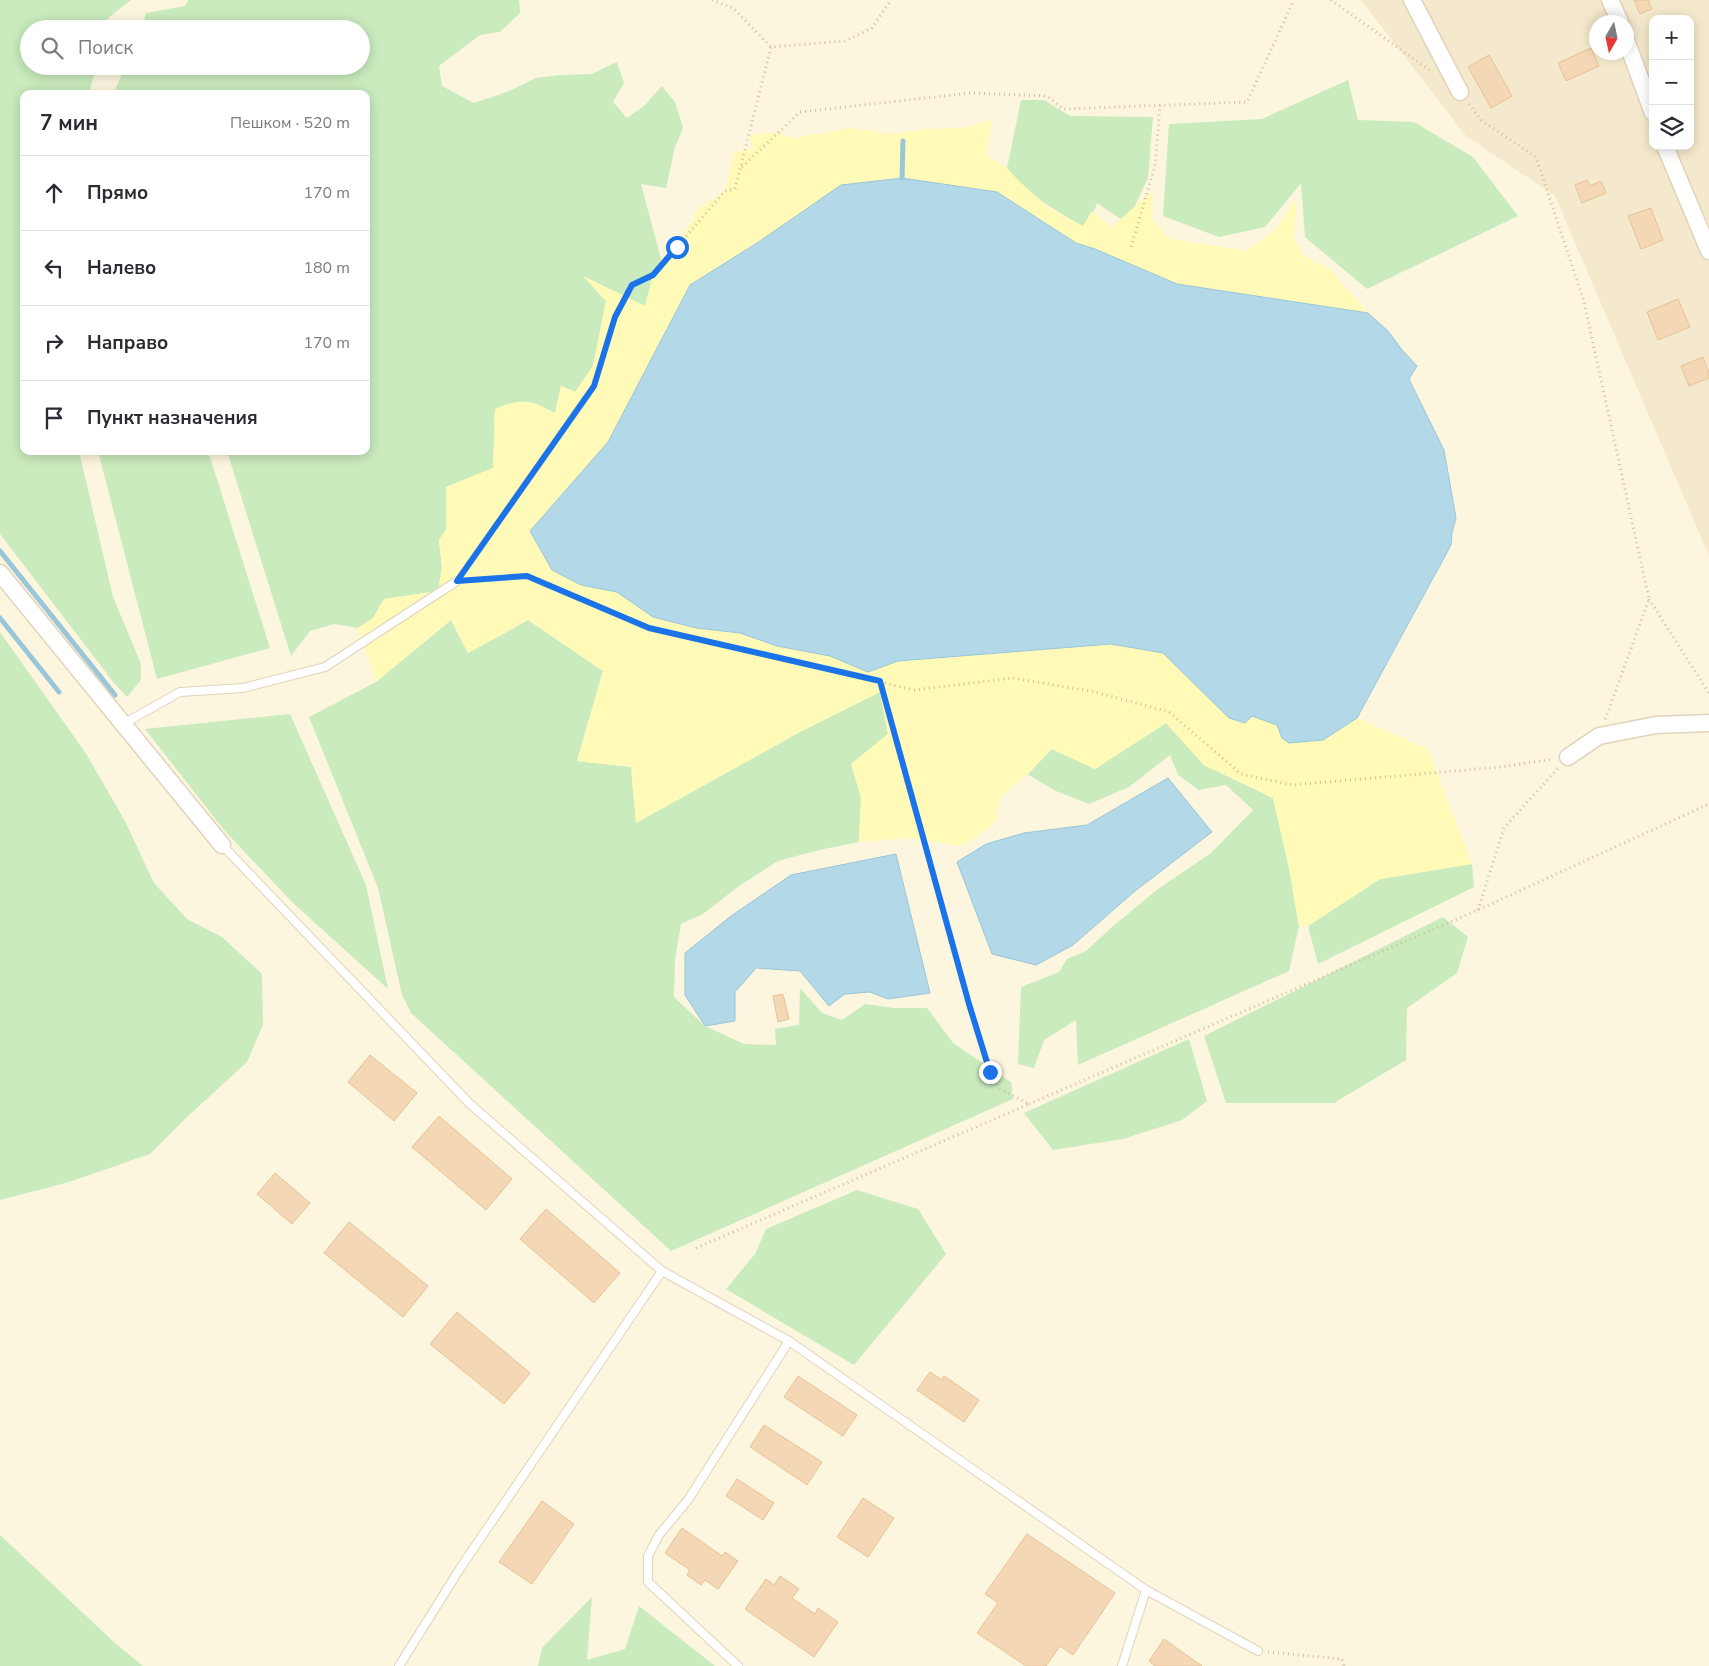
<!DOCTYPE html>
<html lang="ru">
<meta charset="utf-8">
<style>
body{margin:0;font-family:"Nunito Sans",sans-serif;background:#f2f2f3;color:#2b2b33}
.controls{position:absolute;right:15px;top:15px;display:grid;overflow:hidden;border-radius:10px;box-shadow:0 2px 12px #0003}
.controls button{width:45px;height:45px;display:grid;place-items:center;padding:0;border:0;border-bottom:1px solid #e1e1e2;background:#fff;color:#2b2b33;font:25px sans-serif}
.compass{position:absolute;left:1589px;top:15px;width:45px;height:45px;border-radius:50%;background:#fff;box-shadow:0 2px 12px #0003;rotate:189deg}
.stop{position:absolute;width:15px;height:15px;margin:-11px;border:4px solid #1a73e8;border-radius:50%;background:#fff}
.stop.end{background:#1a73e8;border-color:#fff;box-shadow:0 1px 5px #0008}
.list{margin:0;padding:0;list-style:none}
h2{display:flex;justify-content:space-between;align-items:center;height:65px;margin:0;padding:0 20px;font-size:21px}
h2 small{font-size:16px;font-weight:400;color:#7c7c81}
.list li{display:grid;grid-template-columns:32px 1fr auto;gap:15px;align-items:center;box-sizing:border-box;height:75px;padding:0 20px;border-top:1px solid #e1e1e2}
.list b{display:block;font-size:19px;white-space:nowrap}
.list em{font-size:16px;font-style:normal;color:#7c7c81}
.icon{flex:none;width:28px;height:28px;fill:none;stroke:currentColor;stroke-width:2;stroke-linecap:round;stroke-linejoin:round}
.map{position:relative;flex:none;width:1709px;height:1666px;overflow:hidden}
.search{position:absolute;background:#fff;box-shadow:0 2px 12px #0003;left:20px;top:20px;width:350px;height:55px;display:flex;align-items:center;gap:12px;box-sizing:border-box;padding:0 18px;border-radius:28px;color:#7c7c81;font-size:19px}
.panel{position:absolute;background:#fff;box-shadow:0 2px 12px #0003;left:20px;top:90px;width:350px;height:365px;border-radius:10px}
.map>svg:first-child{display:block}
</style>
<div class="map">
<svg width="1709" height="1666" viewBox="0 0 1709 1666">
<rect width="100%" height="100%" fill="#fdf6df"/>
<path fill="#f5e9cd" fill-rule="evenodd" d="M1361 0H1709V556L1555 196 1466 136ZM1653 19H1690V146H1653ZM1596 22H1626V52H1596Z"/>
<g fill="#c9ebbd">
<polygon points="0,0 131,0 108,18 105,29 29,29 29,66 96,66 89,94 24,94 24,451 79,451 113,597 141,664 141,680 127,697 114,683 0,534"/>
<polygon points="188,0 519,0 520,13 500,32 480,35 439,66 442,86 474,103 507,92 536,78 560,75 592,74 617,62 624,83 613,102 627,118 644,106 662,86 675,102 683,128 675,147 666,188 641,184 665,274 653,276 645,306 584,277 606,301 593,366 575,392 561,386 555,413 495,409 493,468 446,487 446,530 439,540 442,568 438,591 384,599 373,618 358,628 334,624 310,631 291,656 227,451 366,451 366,94 113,94 126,66 361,66 361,29 142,29 146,13 185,6"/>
<polygon points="1348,80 1358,120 1414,122 1473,157 1518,216 1367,289 1305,237 1301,183 1265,227 1219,237 1163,216 1169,124 1262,119"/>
<polygon points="1021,100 1044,100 1070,116 1153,117 1148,178 1127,223 1097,203 1087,230 1005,178"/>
<polygon points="98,451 207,451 211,460 270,648 157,679"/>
<polygon points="451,620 468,653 528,620 603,671 577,761 631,767 636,823 798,733 880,692 888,734 851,764 861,797 859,842 819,850 778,861 739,886 703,914 681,924 675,959 674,997 705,1026 744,1044 776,1045 775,1029 799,1025 800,988 822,1013 842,1020 865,1004 894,1008 927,1008 953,1043 1011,1082 1013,1099 671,1251 411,1013 402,995 378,888 309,717 376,682"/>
<polygon points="0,632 85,752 125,821 154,883 187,919 222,937 262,974 263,1025 247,1062 186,1118 150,1154 69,1182 0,1200"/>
<polygon points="290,714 366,885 388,989 292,902 224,830 145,729"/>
<polygon points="1166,723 1204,765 1273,798 1289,868 1299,926 1289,971 1078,1065 1076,1020 1044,1040 1034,1068 1018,1064 1021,987 1059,972 1067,959 1086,951 1113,926 1158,889 1211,853 1253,810 1226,785 1199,790 1178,775 1170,755 1129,787 1089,804 1056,791 1027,774 1052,749 1095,769"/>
<polygon points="1472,864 1474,887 1318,964 1308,926 1380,879"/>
<polygon points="1443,917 1468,937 1457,973 1407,1008 1406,1060 1334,1103 1226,1103 1204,1036"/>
<polygon points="1189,1039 1207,1101 1182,1120 1123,1139 1053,1150 1024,1113"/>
<polygon points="857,1190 918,1209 946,1254 854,1365 726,1289 755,1254 766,1229"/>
<polygon points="0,1535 115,1643 143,1666 0,1666"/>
<polygon points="592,1597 587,1660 625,1649 639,1606 715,1666 538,1666 542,1648"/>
</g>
<path fill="#fffab7" d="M992 119 986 155 1007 168 1019 181 1047 206 1083 226 1092 211 1112 227 1153 190 1151 219 1170 239 1247 251 1275 230 1297 197 1294 238 1303 255 1330 269 1368 313 1177 284 1095 249 1076 243 997 192 902 178 841 185 757 243 690 285 608 442 530 531 581 585 617 592 653 617 696 628 740 633 777 646 830 656 868 672 898 661 1111 644 1163 653 1229 718 1252 716 1277 725 1282 738 1323 740 1357 718 1428 749 1472 864 1380 879 1308 926H1299L1289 868 1273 798 1204 765 1166 723 1095 769 1052 749 1028 774 1001 796 996 821 977 837 961 846 909 838 859 842 861 797 851 764 888 734 880 692 798 733 636 823 631 767 577 761 603 671 528 620 468 653 451 620 376 682 358 628 373 618 384 599 438 591 442 568 439 540 446 530V487L493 468 495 409C521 398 530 399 555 413L561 386 575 392 593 366 606 301 583 276 645 306 653 275 677 247 698 209 725 191 734 152 754 149 749 135 774 132 793 138 852 128 891 134 925 129 970 127Z"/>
<g fill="#b3d8e7" stroke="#99c6d9">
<polygon points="902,178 997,192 1076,243 1095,249 1177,284 1368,313 1388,331 1403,351 1417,366 1409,379 1444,450 1456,518 1452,533 1451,545 1357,718 1323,740 1289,743 1282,738 1277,725 1252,716 1245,723 1229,718 1163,653 1111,644 898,661 868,672 830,656 777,646 740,633 696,628 653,617 617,592 581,585 552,570 530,531 608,442 690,285 757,243 841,185"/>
<polygon points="1168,778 1212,832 1135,891 1073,945 1036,965 992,954 957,862 986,844 1024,833 1087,825"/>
<polygon points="896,854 930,993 888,999 870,992 845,994 829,1006 800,971 756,968 735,992 735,1021 705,1026 685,995 685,953 731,916 791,875"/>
</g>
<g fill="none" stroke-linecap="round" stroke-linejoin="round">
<g stroke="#99c6d9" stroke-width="5">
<polyline points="902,178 903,141"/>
<polyline points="0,551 115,695"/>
<polyline points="0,618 59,692"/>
</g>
</g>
<g fill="#f4d8b5" stroke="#e7c195">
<polygon points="1634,0 1648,0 1652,9 1640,14"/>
<polygon points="1591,48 1599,66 1566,81 1558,63"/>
<polygon points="1489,55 1512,96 1491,108 1468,67"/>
<polygon points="1587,180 1590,186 1601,181 1606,193 1582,203 1575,185"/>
<polygon points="1651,208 1663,240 1641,249 1628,216"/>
<polygon points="1678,299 1690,327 1658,340 1647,312"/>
<polygon points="1703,357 1709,372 1709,378 1689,386 1681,366"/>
<polygon points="783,994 789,1019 778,1022 773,996"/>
<polygon points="370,1055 417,1093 394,1121 348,1082"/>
<polygon points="439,1116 512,1179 486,1210 412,1147"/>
<polygon points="275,1173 310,1203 292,1224 257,1194"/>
<polygon points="546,1209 620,1273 594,1303 520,1239"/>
<polygon points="349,1222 428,1286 403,1317 324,1253"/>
<polygon points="457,1312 530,1373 504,1404 430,1344"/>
<polygon points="930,1372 942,1380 944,1376 979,1400 964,1422 917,1390"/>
<polygon points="798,1376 857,1415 843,1436 784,1397"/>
<polygon points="764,1425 822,1462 807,1485 750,1447"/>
<polygon points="737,1479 774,1503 763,1520 726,1496"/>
<polygon points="863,1498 894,1518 868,1557 837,1537"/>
<polygon points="542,1501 574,1524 532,1584 499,1562"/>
<polygon points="682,1528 722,1556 725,1552 738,1561 718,1589 705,1580 701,1585 687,1575 690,1570 665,1553"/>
<polygon points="1027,1534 1115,1593 1073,1655 1060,1646 1046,1666 1026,1666 977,1633 998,1603 985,1594"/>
<polygon points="780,1576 799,1589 792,1598 815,1614 818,1608 838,1622 814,1657 745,1609 766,1579 774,1585"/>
<polygon points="1164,1639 1202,1666 1155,1666 1149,1661"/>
</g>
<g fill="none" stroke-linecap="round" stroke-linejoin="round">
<defs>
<g id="service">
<polyline points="123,724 180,692 243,688 325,667 457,581"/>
<polyline points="222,845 470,1104 662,1271 789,1341 1146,1590 1258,1651"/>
<polyline points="399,1666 461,1567 662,1271"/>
<polyline points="738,1666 648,1582 648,1556 659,1535 688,1500 789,1341"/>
<polyline points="1122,1666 1146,1590"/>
</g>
<g id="minor">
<polyline points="1412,0 1460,92"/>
<polyline points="1610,0 1620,22"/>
<polyline points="1626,40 1653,113"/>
<polyline points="1665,146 1709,251"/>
<polyline points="0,573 222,845"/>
<polyline points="1568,757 1599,736 1656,725 1709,723"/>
</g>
</defs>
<use href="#service" stroke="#e1d3bb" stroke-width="10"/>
<use href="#minor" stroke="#e1d3bb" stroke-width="19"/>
<g stroke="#d8bb99" stroke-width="3" stroke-dasharray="1 4" stroke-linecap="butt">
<polyline points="712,0 733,8 771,47"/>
<polyline points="1331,0 1431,71"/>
<polyline points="1469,104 1482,121 1536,157 1584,302 1649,599 1605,720"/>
<polyline points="742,167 800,112 970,93 1047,96 1063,109 1247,102 1294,0"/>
<polyline points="1131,247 1155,166 1160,105"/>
<polyline points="463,572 594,386 615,317 632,285 653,275 725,191 735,189 771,47 845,41 872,28 891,0"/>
<polyline points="467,580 527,576 649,629 914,690 1013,678 1095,692 1169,712 1241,774 1292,785 1501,767 1553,759"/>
<polyline points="1649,599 1709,693"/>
<polyline points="1478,910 1504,828 1558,768"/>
<polyline points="1029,1104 1478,910 1709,804"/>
<polyline points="696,1248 1029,1104 1000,1089 990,1071 969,1004 880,682"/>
<polyline points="1268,1652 1342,1659 1344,1666"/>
</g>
<use href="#service" stroke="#fff" stroke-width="8"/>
<use href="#minor" stroke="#fff" stroke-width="16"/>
</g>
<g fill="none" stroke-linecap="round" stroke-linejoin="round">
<polyline stroke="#1a73e8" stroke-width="6" points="677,247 653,275 632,285 615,317 594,386 457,581 527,576 649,628 880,681 969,1004 990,1072"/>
</g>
</svg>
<div class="controls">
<button>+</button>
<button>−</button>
<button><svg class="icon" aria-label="layers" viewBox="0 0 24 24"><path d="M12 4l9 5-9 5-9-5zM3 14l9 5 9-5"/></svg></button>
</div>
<svg class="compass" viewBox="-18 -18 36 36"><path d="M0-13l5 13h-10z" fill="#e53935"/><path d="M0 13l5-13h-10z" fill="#7c7c81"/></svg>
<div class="stop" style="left:677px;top:247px"></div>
<div class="stop end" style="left:990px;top:1072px"></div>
<div class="search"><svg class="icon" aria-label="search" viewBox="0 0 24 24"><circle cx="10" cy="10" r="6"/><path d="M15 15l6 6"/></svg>Поиск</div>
<section class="panel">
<h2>7 мин<small>Пешком · 520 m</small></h2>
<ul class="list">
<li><svg class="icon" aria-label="ahead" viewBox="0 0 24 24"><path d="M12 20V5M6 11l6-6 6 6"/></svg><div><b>Прямо</b></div><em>170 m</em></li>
<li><svg class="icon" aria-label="left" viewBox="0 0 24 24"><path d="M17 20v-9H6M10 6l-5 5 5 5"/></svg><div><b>Налево</b></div><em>180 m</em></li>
<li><svg class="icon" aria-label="right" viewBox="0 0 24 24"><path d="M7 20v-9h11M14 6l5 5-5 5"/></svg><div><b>Направо</b></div><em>170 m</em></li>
<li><svg class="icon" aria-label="arrive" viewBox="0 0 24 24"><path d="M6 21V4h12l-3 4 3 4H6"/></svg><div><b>Пункт назначения</b></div></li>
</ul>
</section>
</div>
